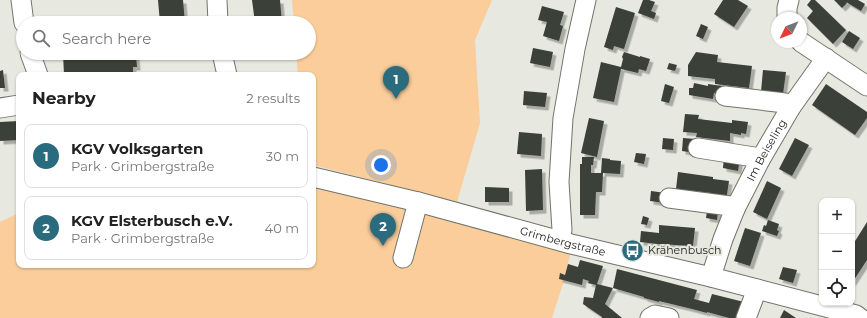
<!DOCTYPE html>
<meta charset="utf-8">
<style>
body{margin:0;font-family:Montserrat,sans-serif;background:#f2f2f2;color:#222}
.controls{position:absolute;right:12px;bottom:12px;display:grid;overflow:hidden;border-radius:8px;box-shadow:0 1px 3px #0004}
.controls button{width:36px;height:36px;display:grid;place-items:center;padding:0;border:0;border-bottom:1px solid #e0e0e0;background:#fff;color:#222;font:20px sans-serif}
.compass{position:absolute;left:771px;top:12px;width:36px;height:36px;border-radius:50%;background:#fff;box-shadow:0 1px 3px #0004;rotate:227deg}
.you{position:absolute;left:381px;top:165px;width:14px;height:14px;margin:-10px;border:3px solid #fff;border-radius:50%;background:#1a73e8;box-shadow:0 0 0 6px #1a73e833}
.badge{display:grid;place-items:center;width:26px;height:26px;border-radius:50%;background:#2a6c7e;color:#fff;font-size:13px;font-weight:700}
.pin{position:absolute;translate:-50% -33px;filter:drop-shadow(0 1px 2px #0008)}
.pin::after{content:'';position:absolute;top:21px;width:14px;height:12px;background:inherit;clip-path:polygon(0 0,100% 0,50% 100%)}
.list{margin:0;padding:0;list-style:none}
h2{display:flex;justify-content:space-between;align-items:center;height:52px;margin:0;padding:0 16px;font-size:17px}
h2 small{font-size:13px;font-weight:400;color:#767676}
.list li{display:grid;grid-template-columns:26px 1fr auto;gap:12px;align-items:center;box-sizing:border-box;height:64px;margin:0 8px 8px;padding:0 8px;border:1px solid #e0e0e0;border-radius:8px}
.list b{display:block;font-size:15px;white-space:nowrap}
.list p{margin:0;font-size:13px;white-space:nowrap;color:#767676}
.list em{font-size:13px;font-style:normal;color:#767676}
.icon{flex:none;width:22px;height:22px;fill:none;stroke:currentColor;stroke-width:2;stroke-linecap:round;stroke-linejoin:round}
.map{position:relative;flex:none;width:867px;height:318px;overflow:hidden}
.search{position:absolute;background:#fff;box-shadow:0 1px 3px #0004;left:16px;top:16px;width:300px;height:44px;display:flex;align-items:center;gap:10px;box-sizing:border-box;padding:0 14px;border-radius:22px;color:#767676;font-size:15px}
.panel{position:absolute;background:#fff;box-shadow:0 1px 3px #0004;left:16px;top:72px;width:300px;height:196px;border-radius:8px}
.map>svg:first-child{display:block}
</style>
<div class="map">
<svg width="867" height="318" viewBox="0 0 867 318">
<defs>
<filter id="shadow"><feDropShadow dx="3.5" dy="3.5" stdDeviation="0" flood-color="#0004"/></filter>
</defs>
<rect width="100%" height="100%" fill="#e7e8df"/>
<g fill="#facd9b">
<polygon points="292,0 492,0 475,40 480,123 457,202 313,165 313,75 298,75 296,53 309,53 309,23 294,23"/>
<polygon points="313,184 571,252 562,287 552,318 0,318 0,222 19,213 19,265 313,265"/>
</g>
<g fill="#3b4039" filter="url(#shadow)">
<polygon points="158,0 183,0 185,23 160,23"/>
<polygon points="252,0 280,0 282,23 255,23"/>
<polygon points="643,0 649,0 655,2 651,11 656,13 654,19 638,13"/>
<polygon points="723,0 738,0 748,6 734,27 714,14"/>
<polygon points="811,0 815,0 846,30 833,44 807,18 813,11 807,5"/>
<polygon points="834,0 858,0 865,4 861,11 846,2 847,3 842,8"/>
<polygon points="542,6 564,12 560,25 563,26 559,41 543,36 547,22 538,20"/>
<polygon points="616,7 635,13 624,49 614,46 613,50 604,47"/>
<polygon points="701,24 708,27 703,39 696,36"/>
<polygon points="849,31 860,38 853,49 842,42"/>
<polygon points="533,48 553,52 550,67 530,63"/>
<polygon points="624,52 640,57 640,56 650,59 646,71 639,69 638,73 621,69 614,102 593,98 601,62 621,67 623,59 622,57"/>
<polygon points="696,52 718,55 717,62 752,66 749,88 715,84 715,79 688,76 688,65"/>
<polygon points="63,53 132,53 132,56 136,55 137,67 133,67 133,72 108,74 108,75 64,75"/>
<polygon points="669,63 677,65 675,71 667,69"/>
<polygon points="3,70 5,88 0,88 0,71"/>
<polygon points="763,70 786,72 783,94 761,91"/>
<polygon points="694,83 708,86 708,84 722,86 721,94 714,93 713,99 689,95 689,88 697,88 693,88"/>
<polygon points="665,84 674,87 669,103 661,101"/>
<polygon points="826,84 867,112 867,118 855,135 812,105"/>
<polygon points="524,91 547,93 545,107 523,105"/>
<polygon points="685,114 699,115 698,119 732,123 732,120 748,122 746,134 741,133 741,135 730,133 730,141 696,137 697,133 683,132"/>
<polygon points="589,118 604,121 597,157 581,153"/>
<polygon points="19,121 19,140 0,141 0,122"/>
<polygon points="519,132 542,134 541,156 517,154"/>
<polygon points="663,138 674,139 673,150 662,149"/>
<polygon points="683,138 696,139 695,153 682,151"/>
<polygon points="795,138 809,145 792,176 779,169"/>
<polygon points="636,153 646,154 644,164 634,162"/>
<polygon points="582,157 594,157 593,165 591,165 591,173 601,173 602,158 610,159 610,160 621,161 620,174 603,173 602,192 596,192 595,215 580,215 580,164 582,164"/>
<polygon points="724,157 740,158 738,171 723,168"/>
<polygon points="542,169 543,210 526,211 525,170"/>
<polygon points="678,172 713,177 713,179 729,181 726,201 710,199 711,193 676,189"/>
<polygon points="767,181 781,188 767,219 753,212"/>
<polygon points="485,187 509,188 509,202 485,202"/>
<polygon points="651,191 666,193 665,203 650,201"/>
<polygon points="707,211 718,212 717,220 706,218"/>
<polygon points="643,216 649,218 647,225 641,224"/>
<polygon points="768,220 779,224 777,230 779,231 777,236 762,231 764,225 766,226"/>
<polygon points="867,222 867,260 852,283 852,246"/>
<polygon points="659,225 695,228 693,246 658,244 640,242 641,231 659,233"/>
<polygon points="745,228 761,233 750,266 734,261"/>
<polygon points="580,260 603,266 597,284 613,288 605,304 622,318 602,318 602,317 583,304 584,297 593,298 596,285 588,283 589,281 583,279 582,285 559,279 560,273 565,275 568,264 578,267"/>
<polygon points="783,267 797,270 793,283 779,279"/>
<polygon points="617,269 697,290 694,299 709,303 712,294 744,302 740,318 729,318 707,312 707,313 692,309 659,301 659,302 644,298 644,297 613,288"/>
<polygon points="784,310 796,318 780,318"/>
</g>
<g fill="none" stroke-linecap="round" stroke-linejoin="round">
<defs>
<g id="minor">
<polyline points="21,0 24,23"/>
<polyline points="217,0 218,23"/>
<polyline points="787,18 787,8 789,0"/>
<polyline points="801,42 867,86"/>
<polyline points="30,53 38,75"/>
<polyline points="222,53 227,75"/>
<polyline points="725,96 785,103 791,107"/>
<polyline points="0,108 19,105"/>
<polyline points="698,148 754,157 760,160"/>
<path id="s1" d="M313 177 418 202 571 244 711 277 856 315 860 318"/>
<polyline points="669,198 730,206 735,209"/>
<polyline points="559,240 562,230 559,182 563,118 575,49 586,0"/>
<polyline points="403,258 418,202"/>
<path id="s2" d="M711 277 723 239 735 209 760 160 791 107 826 58"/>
<polyline points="650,318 655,315 669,318"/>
<polyline points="746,318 757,289"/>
</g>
</defs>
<use href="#minor" stroke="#72746b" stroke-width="21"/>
<use href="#minor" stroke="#fff" stroke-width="19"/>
</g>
<defs>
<symbol id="bus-disc" viewBox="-11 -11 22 22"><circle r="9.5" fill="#2a6c7e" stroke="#e7e8df"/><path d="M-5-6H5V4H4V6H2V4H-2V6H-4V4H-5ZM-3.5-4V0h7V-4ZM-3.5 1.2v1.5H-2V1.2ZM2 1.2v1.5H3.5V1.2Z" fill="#fff"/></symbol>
</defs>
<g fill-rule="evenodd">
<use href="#bus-disc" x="620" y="238" width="25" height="25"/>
</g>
<g text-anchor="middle" stroke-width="4" stroke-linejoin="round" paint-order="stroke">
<g font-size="11" fill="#232320" stroke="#e7e8df">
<text dy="4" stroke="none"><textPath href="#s2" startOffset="139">Im Beiseling</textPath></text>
<text dy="4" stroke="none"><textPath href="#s1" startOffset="258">Grimbergstraße</textPath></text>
</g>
<g font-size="11" fill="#232320" stroke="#e7e8df" text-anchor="start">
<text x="648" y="254">Krähenbusch</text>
</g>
</g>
</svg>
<div class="controls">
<button>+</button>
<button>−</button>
<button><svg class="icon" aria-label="locate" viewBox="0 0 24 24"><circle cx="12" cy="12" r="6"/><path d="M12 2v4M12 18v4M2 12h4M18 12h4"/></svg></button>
</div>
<svg class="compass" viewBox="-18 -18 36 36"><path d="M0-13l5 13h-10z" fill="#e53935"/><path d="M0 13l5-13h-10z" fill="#767676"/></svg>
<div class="you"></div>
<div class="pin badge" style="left:396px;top:99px">1</div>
<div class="pin badge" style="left:383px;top:246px">2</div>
<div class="search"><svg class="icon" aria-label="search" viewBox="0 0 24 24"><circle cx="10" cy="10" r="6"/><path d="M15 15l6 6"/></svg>Search here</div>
<section class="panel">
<h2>Nearby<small>2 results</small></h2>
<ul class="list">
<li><span class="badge">1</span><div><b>KGV Volksgarten</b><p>Park · Grimbergstraße</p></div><em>30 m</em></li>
<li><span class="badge">2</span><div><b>KGV Elsterbusch e.V.</b><p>Park · Grimbergstraße</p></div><em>40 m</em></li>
</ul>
</section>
</div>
